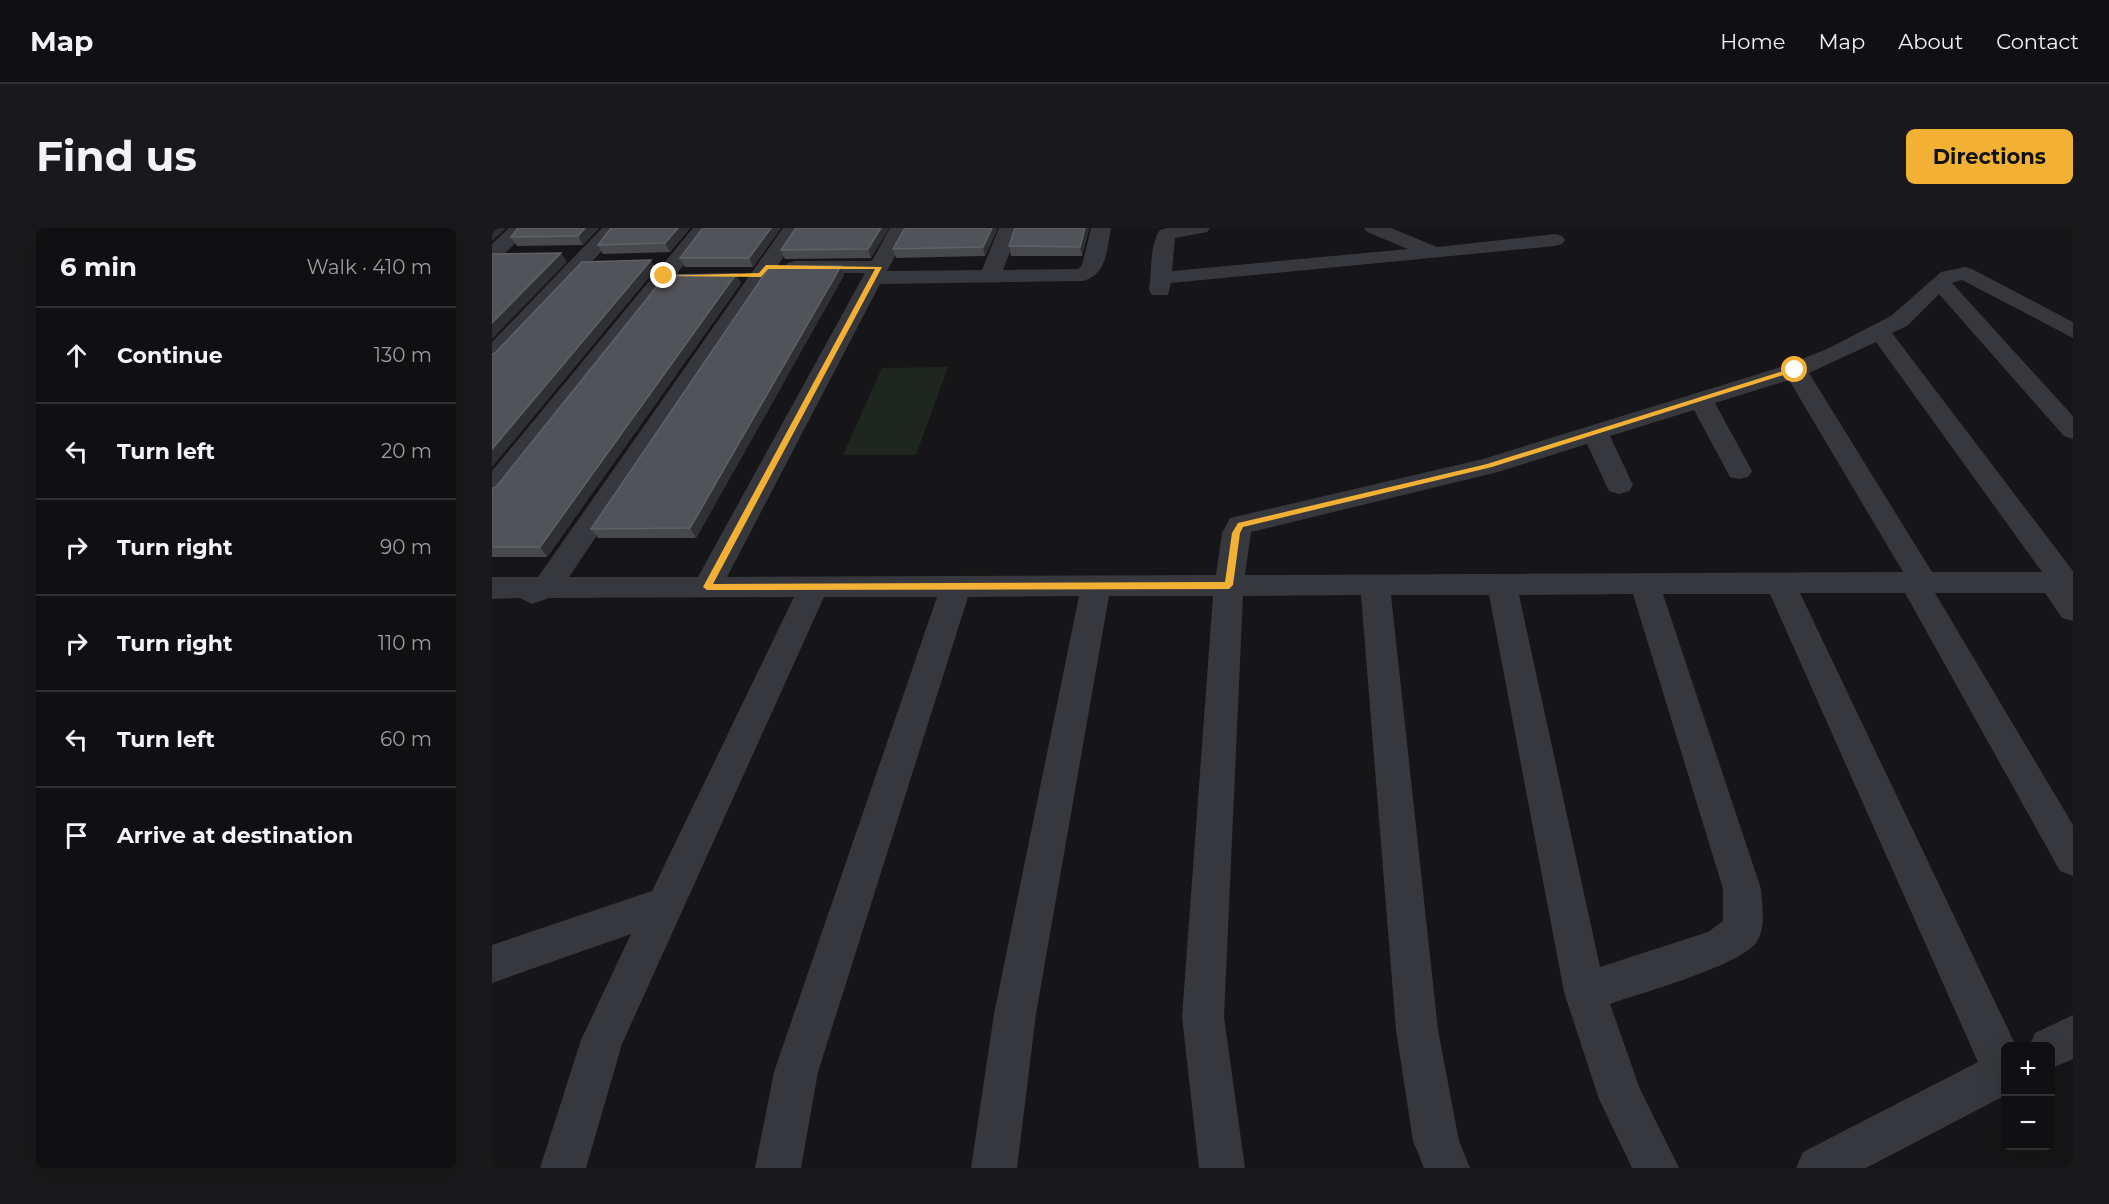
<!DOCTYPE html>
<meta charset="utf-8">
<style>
body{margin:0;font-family:Montserrat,sans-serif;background:#19191b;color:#f1f3f6}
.controls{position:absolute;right:18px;bottom:18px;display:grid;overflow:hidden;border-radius:9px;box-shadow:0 6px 24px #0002}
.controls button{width:54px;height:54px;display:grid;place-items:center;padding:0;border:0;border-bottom:2px solid #303032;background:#101012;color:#f1f3f6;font:30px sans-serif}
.stop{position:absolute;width:18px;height:18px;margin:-14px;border:4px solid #f2b134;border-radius:50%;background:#fff}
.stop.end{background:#f2b134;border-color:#fff;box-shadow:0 2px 6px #0008}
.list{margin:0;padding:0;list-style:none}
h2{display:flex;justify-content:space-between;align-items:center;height:78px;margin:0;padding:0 24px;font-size:26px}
h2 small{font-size:20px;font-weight:400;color:#9c9d9f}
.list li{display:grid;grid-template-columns:39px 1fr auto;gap:18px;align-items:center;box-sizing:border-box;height:96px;padding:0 24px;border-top:2px solid #303032}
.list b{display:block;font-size:22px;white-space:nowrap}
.list em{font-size:20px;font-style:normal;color:#9c9d9f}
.icon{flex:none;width:33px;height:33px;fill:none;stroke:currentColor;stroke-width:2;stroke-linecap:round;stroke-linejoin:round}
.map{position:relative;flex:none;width:1581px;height:940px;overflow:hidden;border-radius:9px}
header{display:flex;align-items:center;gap:36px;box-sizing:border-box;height:84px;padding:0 30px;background:#101012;border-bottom:2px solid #303032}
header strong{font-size:28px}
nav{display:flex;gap:33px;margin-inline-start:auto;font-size:21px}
.intro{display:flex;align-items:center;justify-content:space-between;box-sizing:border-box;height:144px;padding:0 36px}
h1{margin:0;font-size:42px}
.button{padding:15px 27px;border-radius:9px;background:#f2b134;color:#111;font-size:21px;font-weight:700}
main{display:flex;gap:36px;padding:0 36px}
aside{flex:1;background:#101012;border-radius:9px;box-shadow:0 6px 24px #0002}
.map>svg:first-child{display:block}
</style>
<header>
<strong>Map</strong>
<nav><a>Home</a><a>Map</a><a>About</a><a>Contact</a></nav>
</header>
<div class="intro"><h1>Find us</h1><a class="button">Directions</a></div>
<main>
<aside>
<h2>6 min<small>Walk · 410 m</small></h2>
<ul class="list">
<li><svg class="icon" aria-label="ahead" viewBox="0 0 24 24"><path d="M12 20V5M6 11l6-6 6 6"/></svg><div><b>Continue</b></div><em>130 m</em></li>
<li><svg class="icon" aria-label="left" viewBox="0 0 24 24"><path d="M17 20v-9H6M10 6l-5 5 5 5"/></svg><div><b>Turn left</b></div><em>20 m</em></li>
<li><svg class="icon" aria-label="right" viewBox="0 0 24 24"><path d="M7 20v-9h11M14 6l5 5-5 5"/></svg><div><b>Turn right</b></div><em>90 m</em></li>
<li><svg class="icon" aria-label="right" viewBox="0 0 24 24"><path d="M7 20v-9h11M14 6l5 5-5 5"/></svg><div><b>Turn right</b></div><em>110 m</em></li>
<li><svg class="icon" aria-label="left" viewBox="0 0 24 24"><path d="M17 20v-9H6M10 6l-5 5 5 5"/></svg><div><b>Turn left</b></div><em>60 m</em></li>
<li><svg class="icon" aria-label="arrive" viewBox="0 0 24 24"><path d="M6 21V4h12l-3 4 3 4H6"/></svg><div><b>Arrive at destination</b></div></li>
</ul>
</aside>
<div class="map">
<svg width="1581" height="940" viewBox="0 0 1581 940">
<rect width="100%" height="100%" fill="#161618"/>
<polygon fill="#1e261f" points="456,139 424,227 351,227 390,140"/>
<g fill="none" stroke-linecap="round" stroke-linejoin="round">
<g fill="#37383d" fill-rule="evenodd">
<polygon points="17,0 39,0 7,31 0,33 0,16"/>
<polygon points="110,0 131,0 8,133 0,135 0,114"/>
<polygon points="201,0 221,0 10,267 0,270 0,243"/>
<path d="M291 0H311L77 349H206L373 45H303L296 43 293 39 296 35 303 33H380L398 0H418L395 43 490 42 507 0H527L511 42 586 41 590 37 599 0H619C615 21 615 47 591 53L388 56 235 349 724 347 730 305 738 290 991 231 1295 137 1335 121 1399 88 1449 44 1473 39 1480 41 1581 94V110L1470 52 1460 55 1581 188V211L1572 208 1447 66 1415 98 1400 105 1581 343V393L1570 390 1553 365H1443L1581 597V648L1568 643 1413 365H1308L1524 818H1514V867L1374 940H1304L1311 924 1486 834 1278 366H1171L1269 661C1270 677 1274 697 1266 712 1253 737 1148 765 1118 776L1148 861 1187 940H1140L1107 871 1072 764 997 367H899L946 802 967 913 978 940H932L921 913 904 802 869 367 751 368 732 789 753 940H707L690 789 721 368H617L544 786 525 940H479L502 786 587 368 476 369 326 844 309 940H263L282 844 445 369H332L130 816 94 940H48L89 812 139 706 0 755V717L160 663 302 369 57 370 40 376 28 370 0 371V349H46ZM1384 114 1550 344H1440L1317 145ZM1297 152 1411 344 753 347 759 304 1006 244 1095 216 1117 263 1127 266 1137 263 1141 257 1118 208 1202 182 1238 249 1247 251 1256 249 1260 243 1223 175ZM1141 366 1231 661V693L1216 704 1108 739 1027 367Z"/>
<path d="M675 0H718L715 4 683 10 680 43 916 21 875 4 872 0H899L945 19 1063 6 1070 8 1073 12 1070 16 1063 18 679 55 676 67H660L657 62C660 43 657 18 668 2Z"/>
<polygon points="1581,787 1581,831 1558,841 1558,818 1537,818 1543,805"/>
</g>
</g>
<g fill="#47494d">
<polygon points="107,0 91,17 25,18 19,9"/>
<polygon points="119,0 198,0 178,24 111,26 106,17"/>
<polygon points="211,0 289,0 261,39 193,39 188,30"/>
<polygon points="397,0 379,30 293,31 289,22"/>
<polygon points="413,0 506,0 493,28 404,30 401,21"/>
<polygon points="597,0 590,28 519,28 517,18"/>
<polygon points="349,38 352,47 204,310 106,310 99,301"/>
<polygon points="249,55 55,329 0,329 0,260 4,259"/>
</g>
<g fill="#2f3033">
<polygon points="0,0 14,0 0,13"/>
<polygon points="93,0 107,0 91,17 86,8"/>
<polygon points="186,0 198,0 178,24 173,15"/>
<polygon points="279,0 289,0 261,39 257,30"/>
<polygon points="389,0 397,0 379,30 376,21"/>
<polygon points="500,0 506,0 493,28 491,19"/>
<polygon points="593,0 597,0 590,28 588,19"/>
<polygon points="69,25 75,34 0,111 0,95"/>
<polygon points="159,32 164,41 0,239 0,221"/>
<polygon points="349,38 352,47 204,310 198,300"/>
<polygon points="244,46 249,55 55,329 48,319"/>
</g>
<g fill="#525359" stroke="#5f6168" stroke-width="1.5">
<polygon points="26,0 93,0 86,8 19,9"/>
<polygon points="119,0 186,0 173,15 106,17"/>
<polygon points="211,0 279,0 257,30 188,30"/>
<polygon points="304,0 389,0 376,21 289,22"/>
<polygon points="413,0 500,0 491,19 401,21"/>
<polygon points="523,0 593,0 588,19 517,18"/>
<polygon points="69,25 0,95 0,26"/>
<polygon points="159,32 0,221 0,126 3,125 90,34"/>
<polygon points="278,38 349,38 198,300 99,301"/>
<polygon points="244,46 48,319 0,319 0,260 4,259 174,47"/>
</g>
<polygon fill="#f2b134" points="274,37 390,39 221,356 733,354 740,305 746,295 995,236 1301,140 1307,142 1000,239 751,299 748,305 741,357 737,361 215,362 211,359 383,41 276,41 269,49 169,48 267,45"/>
</svg>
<div class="controls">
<button>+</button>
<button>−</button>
</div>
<div class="stop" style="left:1303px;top:142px"></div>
<div class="stop end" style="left:172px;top:48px"></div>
</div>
</main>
